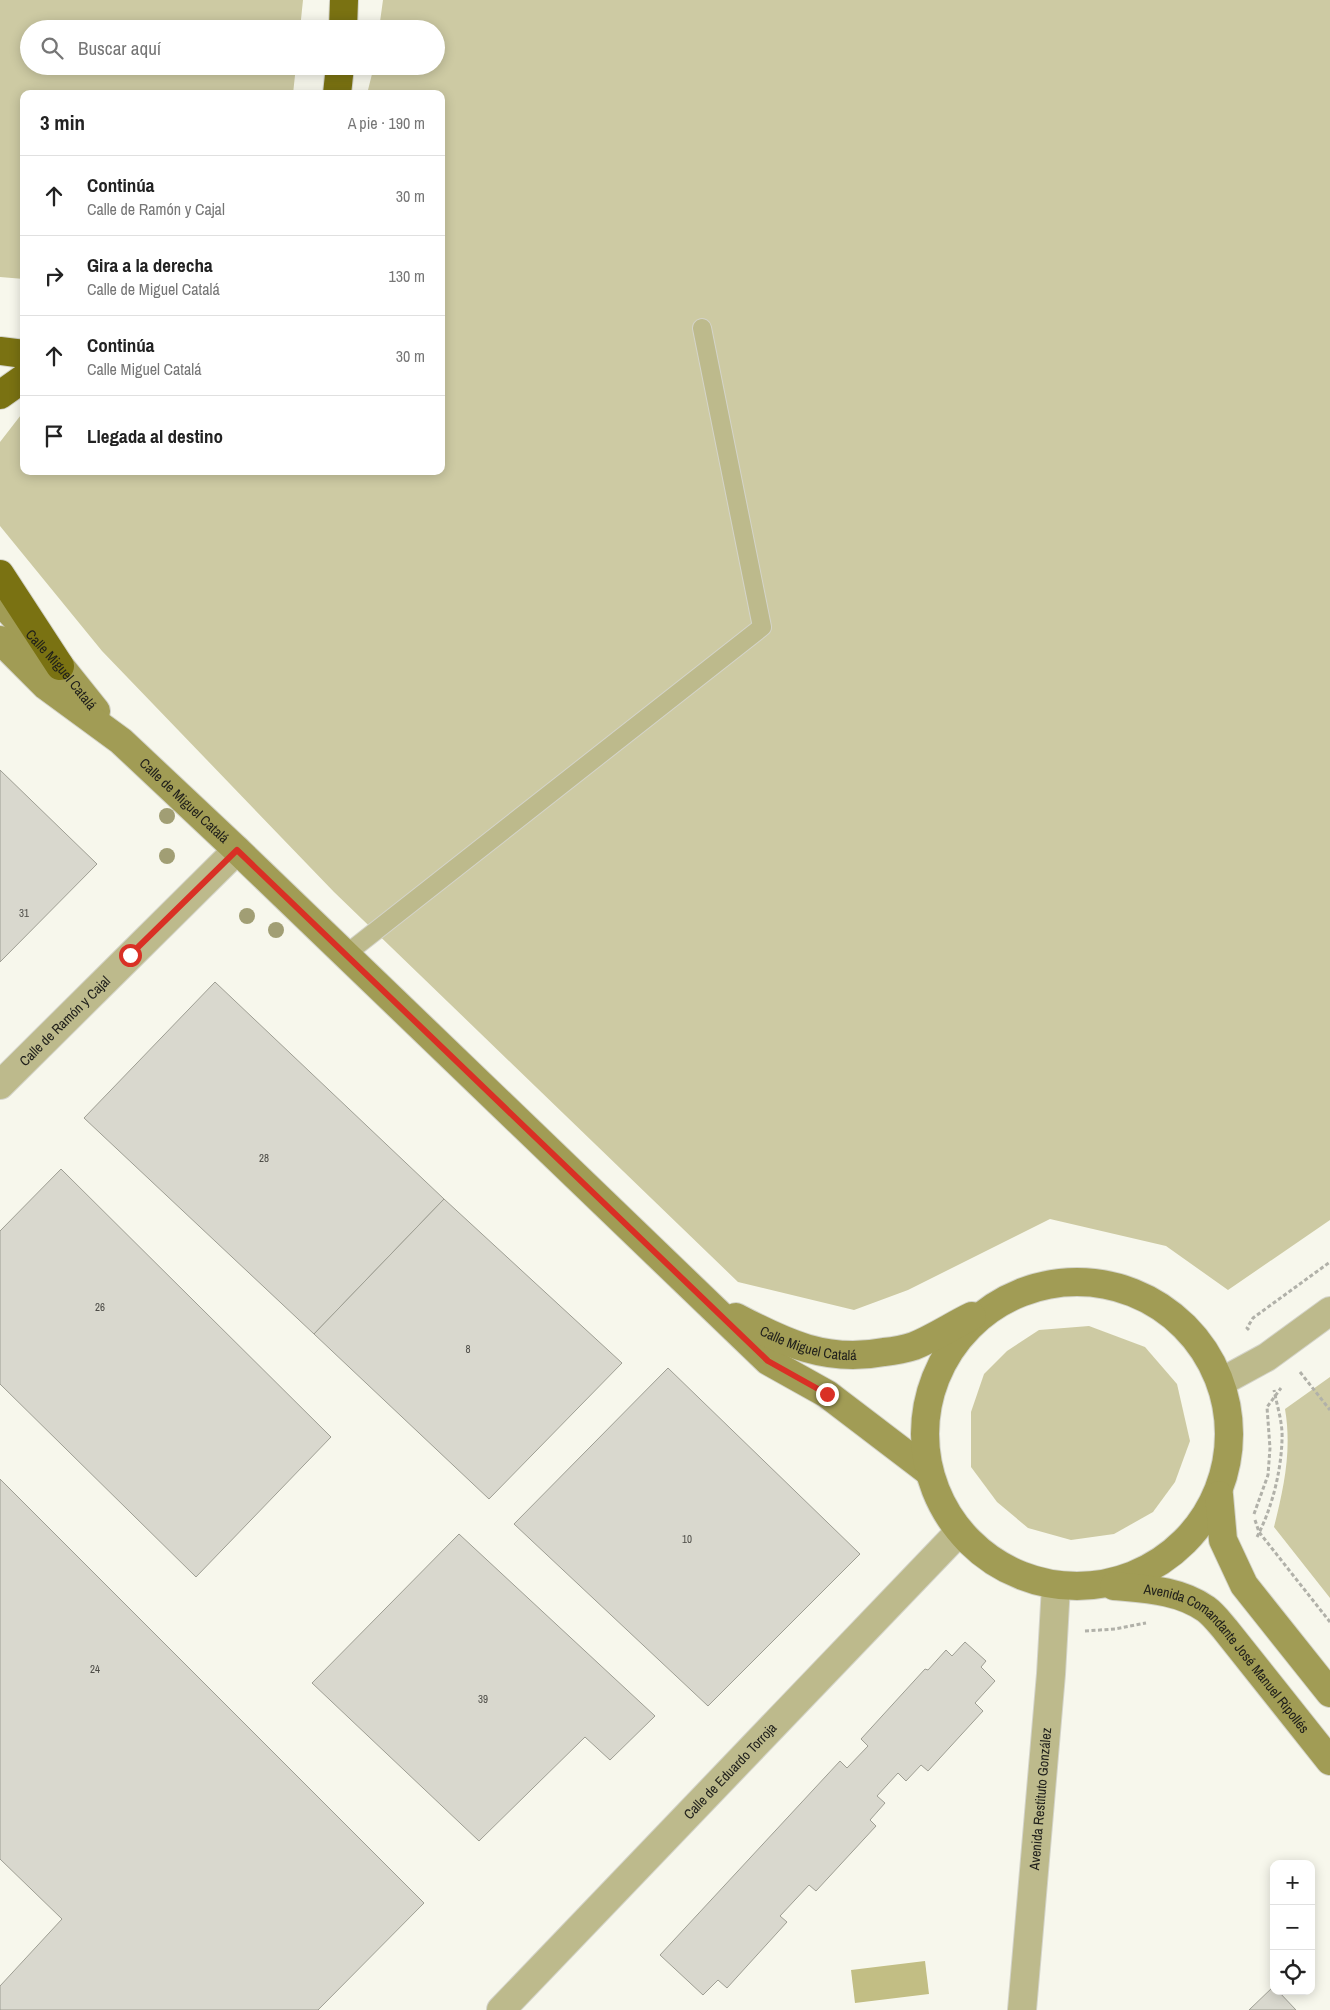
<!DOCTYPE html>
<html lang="es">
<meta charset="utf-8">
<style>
body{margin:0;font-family:"Archivo Narrow",sans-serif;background:#f6f6f6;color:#222}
.controls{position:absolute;right:15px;bottom:15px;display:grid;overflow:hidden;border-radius:10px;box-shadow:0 2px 12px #0003}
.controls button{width:45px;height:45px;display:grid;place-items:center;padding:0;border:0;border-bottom:1px solid #e0e0e0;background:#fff;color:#222;font:25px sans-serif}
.stop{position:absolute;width:15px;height:15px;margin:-11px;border:4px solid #d93025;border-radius:50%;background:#fff}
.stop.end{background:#d93025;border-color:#fff;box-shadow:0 1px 5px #0008}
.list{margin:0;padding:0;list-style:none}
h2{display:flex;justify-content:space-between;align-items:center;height:65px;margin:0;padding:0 20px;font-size:21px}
h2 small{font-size:16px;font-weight:400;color:#767676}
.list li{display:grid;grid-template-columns:32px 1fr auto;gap:15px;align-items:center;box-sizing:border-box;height:80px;padding:0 20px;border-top:1px solid #e0e0e0}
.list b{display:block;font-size:19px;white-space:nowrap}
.list p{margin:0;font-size:16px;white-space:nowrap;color:#767676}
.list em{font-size:16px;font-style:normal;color:#767676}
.icon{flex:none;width:28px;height:28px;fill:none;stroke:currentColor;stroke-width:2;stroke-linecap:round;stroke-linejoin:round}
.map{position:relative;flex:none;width:1330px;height:2010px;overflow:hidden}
.search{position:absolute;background:#fff;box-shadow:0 2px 12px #0003;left:20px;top:20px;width:425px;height:55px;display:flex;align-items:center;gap:12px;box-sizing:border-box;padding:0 18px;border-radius:28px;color:#767676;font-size:19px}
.panel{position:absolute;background:#fff;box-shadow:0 2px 12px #0003;left:20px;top:90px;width:425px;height:385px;border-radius:10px}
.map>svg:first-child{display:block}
</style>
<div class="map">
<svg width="1330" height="2010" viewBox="0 0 1330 2010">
<rect width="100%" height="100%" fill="#f7f7ec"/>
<g fill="#cdcaa3">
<polygon points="0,0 303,0 300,29 29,29 29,66 296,66 293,94 24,94 24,279 0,277"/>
<polygon points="383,0 1330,0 1330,1220 1228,1290 1166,1246 1050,1219 908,1290 854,1310 738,1282 334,892 102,651 0,526 0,442 24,411 24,471 441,471 441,94 367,94 374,66 436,66 436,29 379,29"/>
<polygon points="1089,1326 1145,1347 1177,1384 1190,1441 1175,1482 1153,1512 1114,1534 1071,1540 1028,1528 997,1502 971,1467 971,1412 984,1374 1007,1351 1039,1330"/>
<path d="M1330 1377V1598L1274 1527C1284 1487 1292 1450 1285 1409Z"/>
</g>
<polygon fill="#c2be84" points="925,1961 929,1994 855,2003 851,1970"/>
<g fill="#d9d8ce" stroke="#9e9e93">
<polygon points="0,770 97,864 0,962"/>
<polygon points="215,982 444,1199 314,1334 84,1118"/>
<polygon points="61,1169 331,1437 196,1577 0,1384 0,1231"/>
<polygon points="444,1199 622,1363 489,1499 314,1334"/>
<polygon points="668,1368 860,1554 708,1706 514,1524"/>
<polygon points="0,1479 424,1903 318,2010 0,2010 0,1986 62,1919 0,1859"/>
<polygon points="459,1534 655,1716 610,1760 585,1737 479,1841 312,1683"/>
<polygon points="965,1642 986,1661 981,1667 995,1681 975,1703 983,1711 928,1771 921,1765 906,1781 898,1773 877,1796 885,1803 870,1820 876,1826 816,1891 809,1885 780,1916 787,1922 727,1988 718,1980 703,1995 660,1955 840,1761 847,1768 868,1746 861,1739 925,1669 928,1670 946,1650 952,1656"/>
<polygon points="1274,1986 1274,1991 1278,1991 1296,2010 1249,2010"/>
</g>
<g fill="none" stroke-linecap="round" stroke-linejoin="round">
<defs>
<polyline id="lane" points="345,955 762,627 702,328"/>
<g id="street">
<path id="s1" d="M0 1085 237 850"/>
<polyline points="1223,1381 1267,1357 1330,1311"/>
<path id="s2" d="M501 2010 959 1532"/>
<path id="s3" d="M1022 2010 1051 1674 1056 1586"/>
</g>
<g id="secondary">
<path id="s4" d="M0 601 60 666 96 711"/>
<path id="s5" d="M0 640 46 686 121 741 237 850 768 1361 827 1394 928 1471"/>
<circle cx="1077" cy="1434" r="152"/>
<path id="s6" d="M736 1317C785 1343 827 1363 884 1352 894 1351 905 1349 914 1346 934 1338 953 1325 972 1316"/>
<polyline points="1219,1495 1223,1540 1244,1585 1330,1693"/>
<path id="s7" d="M1114 1586C1146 1589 1179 1590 1206 1609 1213 1614 1219 1622 1225 1629L1330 1761"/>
</g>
<g id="highway">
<polyline points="343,29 344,0"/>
<polyline points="337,94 340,66"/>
<polyline points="0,351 24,354"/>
<polyline points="0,395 24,378"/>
<polyline points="0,574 60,666"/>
</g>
</defs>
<use href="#lane" stroke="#d4d4ca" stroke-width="20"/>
<use href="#street" stroke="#d4d4ca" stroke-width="30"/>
<use href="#secondary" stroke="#d4d4ca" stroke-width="30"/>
<use href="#highway" stroke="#d4d4ca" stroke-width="30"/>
<g stroke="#b1b1a9" stroke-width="3" stroke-dasharray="4 2.5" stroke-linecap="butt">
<polyline points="1249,1330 1247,1328 1253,1318 1330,1262"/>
<polyline points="1300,1372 1330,1410"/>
<polyline points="1254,1514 1268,1475 1270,1448 1267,1407 1281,1388"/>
<polyline points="1255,1520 1259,1532 1330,1622"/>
<path d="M1257 1537C1272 1508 1281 1472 1282 1440 1283 1423 1277 1406 1274 1390"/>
<polyline points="1085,1631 1115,1629 1146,1623"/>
</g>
<use href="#lane" stroke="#bdba8c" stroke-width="18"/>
<use href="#street" stroke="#bdba8c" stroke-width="28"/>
<use href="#secondary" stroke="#a19c55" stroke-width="28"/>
<use href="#highway" stroke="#7a7212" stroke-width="28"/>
</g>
<g fill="#a19e74">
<circle cx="167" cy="816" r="8"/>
<circle cx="167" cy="856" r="8"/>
<circle cx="247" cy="916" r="8"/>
<circle cx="276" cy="930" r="8"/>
</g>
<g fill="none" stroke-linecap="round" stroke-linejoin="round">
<polyline stroke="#d93025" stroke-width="6" points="130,955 237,850 768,1361 827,1394"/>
</g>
<g text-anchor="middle" stroke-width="4.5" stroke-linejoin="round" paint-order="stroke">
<g font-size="11" fill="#4d4c47">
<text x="24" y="917">31</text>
<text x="264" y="1162">28</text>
<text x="100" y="1311">26</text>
<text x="468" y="1353">8</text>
<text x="687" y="1543">10</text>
<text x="95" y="1673">24</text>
<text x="483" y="1703">39</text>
</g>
<g font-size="14" fill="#1e1e1a" stroke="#fff">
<text dy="5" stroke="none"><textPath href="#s4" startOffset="92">Calle Miguel Catalá</textPath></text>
<text dy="5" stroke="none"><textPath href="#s5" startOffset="245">Calle de Miguel Catalá</textPath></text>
<text dy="5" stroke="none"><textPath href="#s1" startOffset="91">Calle de Ramón y Cajal</textPath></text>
<text dy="5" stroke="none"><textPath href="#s6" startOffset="78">Calle Miguel Catalá</textPath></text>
<text dy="5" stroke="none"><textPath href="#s7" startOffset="142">Avenida Comandante José Manuel Ripollés</textPath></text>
<text dy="5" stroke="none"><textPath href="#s2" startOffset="331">Calle de Eduardo Torroja</textPath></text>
<text dy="5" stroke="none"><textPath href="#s3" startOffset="212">Avenida Restituto González</textPath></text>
</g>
</g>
</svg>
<div class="controls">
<button>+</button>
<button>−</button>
<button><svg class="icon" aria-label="locate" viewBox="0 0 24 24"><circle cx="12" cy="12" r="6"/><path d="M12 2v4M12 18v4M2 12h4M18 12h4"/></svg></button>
</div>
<div class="stop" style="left:130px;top:955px"></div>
<div class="stop end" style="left:827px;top:1394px"></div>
<div class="search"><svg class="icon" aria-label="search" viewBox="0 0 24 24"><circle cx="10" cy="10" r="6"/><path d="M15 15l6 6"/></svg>Buscar aquí</div>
<section class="panel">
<h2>3 min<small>A pie · 190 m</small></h2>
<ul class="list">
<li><svg class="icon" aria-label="ahead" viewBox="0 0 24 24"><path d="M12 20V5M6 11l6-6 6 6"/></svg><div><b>Continúa</b><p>Calle de Ramón y Cajal</p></div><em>30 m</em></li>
<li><svg class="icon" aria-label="right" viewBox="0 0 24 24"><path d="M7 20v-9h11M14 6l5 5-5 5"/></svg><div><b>Gira a la derecha</b><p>Calle de Miguel Catalá</p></div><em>130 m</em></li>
<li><svg class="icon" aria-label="ahead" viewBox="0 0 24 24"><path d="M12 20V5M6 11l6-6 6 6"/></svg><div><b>Continúa</b><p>Calle Miguel Catalá</p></div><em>30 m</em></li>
<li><svg class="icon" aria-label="arrive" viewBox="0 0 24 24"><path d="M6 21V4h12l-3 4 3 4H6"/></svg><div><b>Llegada al destino</b></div></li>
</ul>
</section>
</div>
